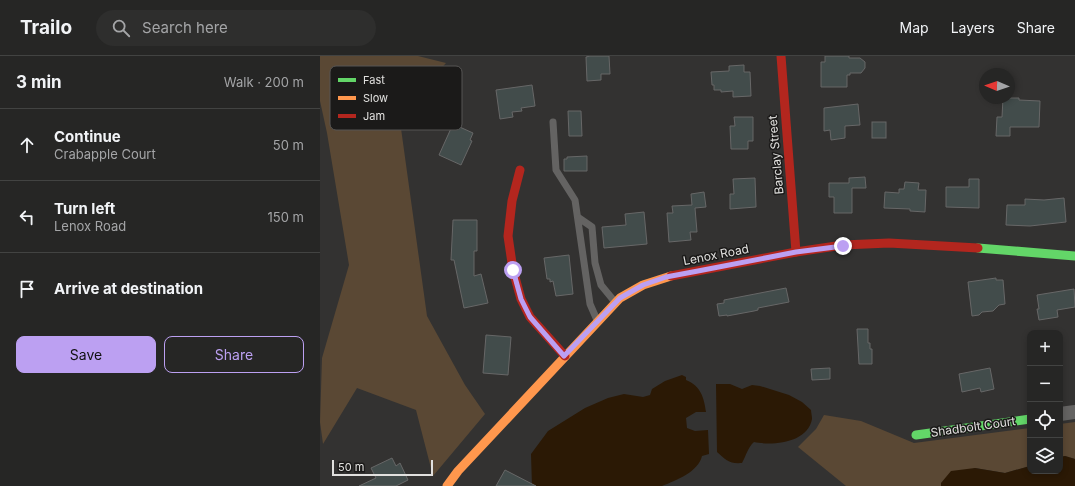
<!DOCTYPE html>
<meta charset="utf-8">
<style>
body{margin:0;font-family:Inter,sans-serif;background:#2e2e2d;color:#f1f3f6}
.controls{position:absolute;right:12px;bottom:12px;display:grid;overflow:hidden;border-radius:8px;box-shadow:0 2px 6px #0003}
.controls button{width:36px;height:36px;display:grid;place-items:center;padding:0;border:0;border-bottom:1px solid #424342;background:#262625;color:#f1f3f6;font:20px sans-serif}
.compass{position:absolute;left:659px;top:12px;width:36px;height:36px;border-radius:50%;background:#262625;box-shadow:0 2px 6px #0003;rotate:272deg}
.scale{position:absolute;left:12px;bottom:10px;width:101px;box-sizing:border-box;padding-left:4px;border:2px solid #e1e0de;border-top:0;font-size:11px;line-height:14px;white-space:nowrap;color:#e1e0de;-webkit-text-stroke:3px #1b1a19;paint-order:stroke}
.stop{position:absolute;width:12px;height:12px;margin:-9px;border:3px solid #bca0f2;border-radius:50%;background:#fff}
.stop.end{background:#bca0f2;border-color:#fff;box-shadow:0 1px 4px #0008}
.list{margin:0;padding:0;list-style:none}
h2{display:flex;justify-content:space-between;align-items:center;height:52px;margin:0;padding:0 16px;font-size:17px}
h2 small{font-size:13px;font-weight:400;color:#a4a5a7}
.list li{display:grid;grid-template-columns:26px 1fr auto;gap:12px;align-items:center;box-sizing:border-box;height:72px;padding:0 16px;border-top:1px solid #424342}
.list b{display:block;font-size:15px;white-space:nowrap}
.list p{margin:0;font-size:13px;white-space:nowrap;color:#a4a5a7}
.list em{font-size:13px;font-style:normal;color:#a4a5a7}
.actions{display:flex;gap:8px;padding:12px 16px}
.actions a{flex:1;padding:9px 0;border:1px solid #bca0f2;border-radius:8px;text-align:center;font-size:14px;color:#bca0f2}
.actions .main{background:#bca0f2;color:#111}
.icon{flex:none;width:22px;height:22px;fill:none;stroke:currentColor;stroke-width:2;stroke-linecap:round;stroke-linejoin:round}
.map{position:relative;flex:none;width:755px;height:430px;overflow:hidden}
header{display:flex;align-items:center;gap:24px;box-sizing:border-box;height:56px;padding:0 20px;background:#262625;border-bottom:1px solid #424342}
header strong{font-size:19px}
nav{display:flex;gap:22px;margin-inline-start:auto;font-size:14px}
.search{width:280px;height:36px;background:#2e2e2d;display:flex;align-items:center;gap:10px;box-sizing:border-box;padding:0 14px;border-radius:22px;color:#a4a5a7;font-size:15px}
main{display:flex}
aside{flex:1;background:#262625}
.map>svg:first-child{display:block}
</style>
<header>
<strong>Trailo</strong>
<div class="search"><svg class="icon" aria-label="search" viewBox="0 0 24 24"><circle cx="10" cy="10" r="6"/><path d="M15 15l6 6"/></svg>Search here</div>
<nav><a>Map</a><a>Layers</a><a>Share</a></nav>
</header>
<main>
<aside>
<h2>3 min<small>Walk · 200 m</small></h2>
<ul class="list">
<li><svg class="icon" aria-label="ahead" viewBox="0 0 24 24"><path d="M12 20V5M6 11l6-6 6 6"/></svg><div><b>Continue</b><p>Crabapple Court</p></div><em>50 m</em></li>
<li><svg class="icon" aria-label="left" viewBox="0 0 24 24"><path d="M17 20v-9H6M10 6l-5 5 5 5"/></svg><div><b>Turn left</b><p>Lenox Road</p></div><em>150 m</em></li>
<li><svg class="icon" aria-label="arrive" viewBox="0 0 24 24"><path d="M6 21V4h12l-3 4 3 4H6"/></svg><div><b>Arrive at destination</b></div></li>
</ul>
<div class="actions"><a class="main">Save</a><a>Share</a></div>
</aside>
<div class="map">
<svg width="755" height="430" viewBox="0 0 755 430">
<rect width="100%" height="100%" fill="#333231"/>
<g fill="#5a4834">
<polygon points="0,0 98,0 126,7 79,58 107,260 145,329 165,358 113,420 96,354 37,332 3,388 0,366 2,302 29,209 7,77 0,45"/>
<polygon points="504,359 541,365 594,387 710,372 710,410 685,417 655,412 621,427 621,430 526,430 478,391 496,373"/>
<polygon points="755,366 755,403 745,400 740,401 740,368"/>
</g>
<g fill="#2b1905">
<path d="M362 319 366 321V324C381 330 384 342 386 356H376L366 362 367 372 375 375 388 374 389 398 382 400C378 416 357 424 342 430H212L211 398 228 375 265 352 288 342 304 338 323 341 330 339 332 333 345 325Z"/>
<path d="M396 328H410L422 333 432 329 440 330 469 339 482 346 491 354C491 356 492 360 492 363 488 387 452 390 434 386 428 391 426 400 422 407 409 408 406 404 397 396Z"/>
<polygon points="745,400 755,403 755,430 621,430 621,427 631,415 655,412 685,417 710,410 710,415 740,415 740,401"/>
</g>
<g fill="#424c4b" stroke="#676767">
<polygon points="270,0 289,0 290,18 281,18 281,24 267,25 266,1"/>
<polygon points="505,0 529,0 529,2 540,2 545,6 545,12 541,17 530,17 530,19 527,19 527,31 501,31 501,6 505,6"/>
<polygon points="424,9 424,16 430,16 431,40 413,41 413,35 401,36 401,34 394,34 394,29 392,29 391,16 409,15 409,10"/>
<polygon points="212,29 215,50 201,52 202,55 192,56 193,61 180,63 176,34"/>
<polygon points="683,42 699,42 699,44 720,45 719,71 690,71 690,80 676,80 677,61 682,61"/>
<polygon points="538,48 540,69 525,70 525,82 511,84 510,74 504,75 504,52"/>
<polygon points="248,55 261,55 262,80 249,80"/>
<polygon points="414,61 433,61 433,85 428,85 428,93 411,93 410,70 415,70"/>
<rect x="552" y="66" width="14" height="16"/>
<polygon points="133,68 153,77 150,84 152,85 141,109 119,99"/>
<polygon points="267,100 267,115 244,115 244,103 247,103 247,101"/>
<polygon points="545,121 546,132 532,132 532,157 514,157 514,141 509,141 509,127 529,127 529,122"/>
<polygon points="435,122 436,151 410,153 410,138 414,138 413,123"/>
<polygon points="649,123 659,123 659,152 626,151 626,131 649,131"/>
<polygon points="585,126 599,127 598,134 606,134 605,156 590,155 590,153 564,152 565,136 579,137 579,133 584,133"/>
<polygon points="384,136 386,151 375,152 377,176 370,176 371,184 349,186 347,157 353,157 352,150 372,149 371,138"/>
<polygon points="744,142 746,166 710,170 686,169 687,149 705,149 705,143 724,144"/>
<polygon points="324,156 327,188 284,192 282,171 306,169 305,158"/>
<polygon points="133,164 157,164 157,195 154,195 154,220 161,218 168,247 144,252 134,204 131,204"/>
<polygon points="249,199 253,238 236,240 233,225 230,226 230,223 227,223 224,202"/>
<polygon points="676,222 676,224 683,224 685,248 679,249 673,255 662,256 659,259 652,260 648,226"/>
<polygon points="466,232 469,246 438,252 438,254 434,255 407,260 407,259 399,260 397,248 404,247 404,244"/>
<polygon points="754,233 755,251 737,254 738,261 719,264 717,253 719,253 717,239"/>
<polygon points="537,273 548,273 548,287 550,287 550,293 552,293 552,308 539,308"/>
<polygon points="166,279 191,281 188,319 163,317"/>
<polygon points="510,312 510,323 492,324 491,313"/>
<polygon points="670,312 674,333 661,336 660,332 642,336 639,318"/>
<polygon points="72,402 76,410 80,407 88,424 76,430 39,430 56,422 51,412"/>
<polygon points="185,414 216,430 176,430"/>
</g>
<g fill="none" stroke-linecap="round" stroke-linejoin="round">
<g stroke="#646362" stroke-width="7">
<polyline points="233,66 236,114 255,144 270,248 277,264"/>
<polyline points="259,162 272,171 275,207 281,229 295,246"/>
</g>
<polyline stroke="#646362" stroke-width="14" points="740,358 755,356"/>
<g stroke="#63d668" stroke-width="9">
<polyline points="658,192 755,200"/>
<polyline points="596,379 710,363"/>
</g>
<polyline stroke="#ff974d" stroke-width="9" points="127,430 138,415 300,242 323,229 351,220"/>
<g stroke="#b3261e" stroke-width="9">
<polyline points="461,0 476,196"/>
<polyline points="200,114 192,145 188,180 193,214 201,243 210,261 245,300"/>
<polyline points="351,220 476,196 523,189 569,187 658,192"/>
</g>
</g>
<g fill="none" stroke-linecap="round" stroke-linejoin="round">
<polyline stroke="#bca0f2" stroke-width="5" points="193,214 201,243 210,261 244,300 300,242 323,229 346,221 378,215 476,196 523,190"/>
</g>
<g text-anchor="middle" stroke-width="3" stroke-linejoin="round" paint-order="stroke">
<g font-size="12" fill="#e1e0de" stroke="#1b1a19">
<text transform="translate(456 99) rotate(-95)" y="4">Barclay Street</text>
<text transform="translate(396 199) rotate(-11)" y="4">Lenox Road</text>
<text transform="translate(653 371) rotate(-8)" y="4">Shadbolt Court</text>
</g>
</g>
<rect x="10" y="10" width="132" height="64" rx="6" fill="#1b1a19" stroke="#565554" stroke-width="1"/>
<rect x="18" y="22" width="18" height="4" fill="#63d668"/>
<rect x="18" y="40" width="18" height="4" fill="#ff974d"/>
<rect x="18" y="58" width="18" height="4" fill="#b3261e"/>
<g font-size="11" fill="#e1e0de">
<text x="43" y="28">Fast</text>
<text x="43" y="46">Slow</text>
<text x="43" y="64">Jam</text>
</g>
</svg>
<div class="controls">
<button>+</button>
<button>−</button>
<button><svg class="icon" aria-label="locate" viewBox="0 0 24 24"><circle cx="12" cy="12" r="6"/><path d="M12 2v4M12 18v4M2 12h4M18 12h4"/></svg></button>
<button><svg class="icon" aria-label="layers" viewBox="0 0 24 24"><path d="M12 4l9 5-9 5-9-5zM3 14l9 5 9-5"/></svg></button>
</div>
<svg class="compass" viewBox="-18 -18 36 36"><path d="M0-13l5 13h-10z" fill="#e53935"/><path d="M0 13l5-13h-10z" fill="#a4a5a7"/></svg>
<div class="scale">50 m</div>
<div class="stop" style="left:193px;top:214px"></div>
<div class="stop end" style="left:523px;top:190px"></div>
</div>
</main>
